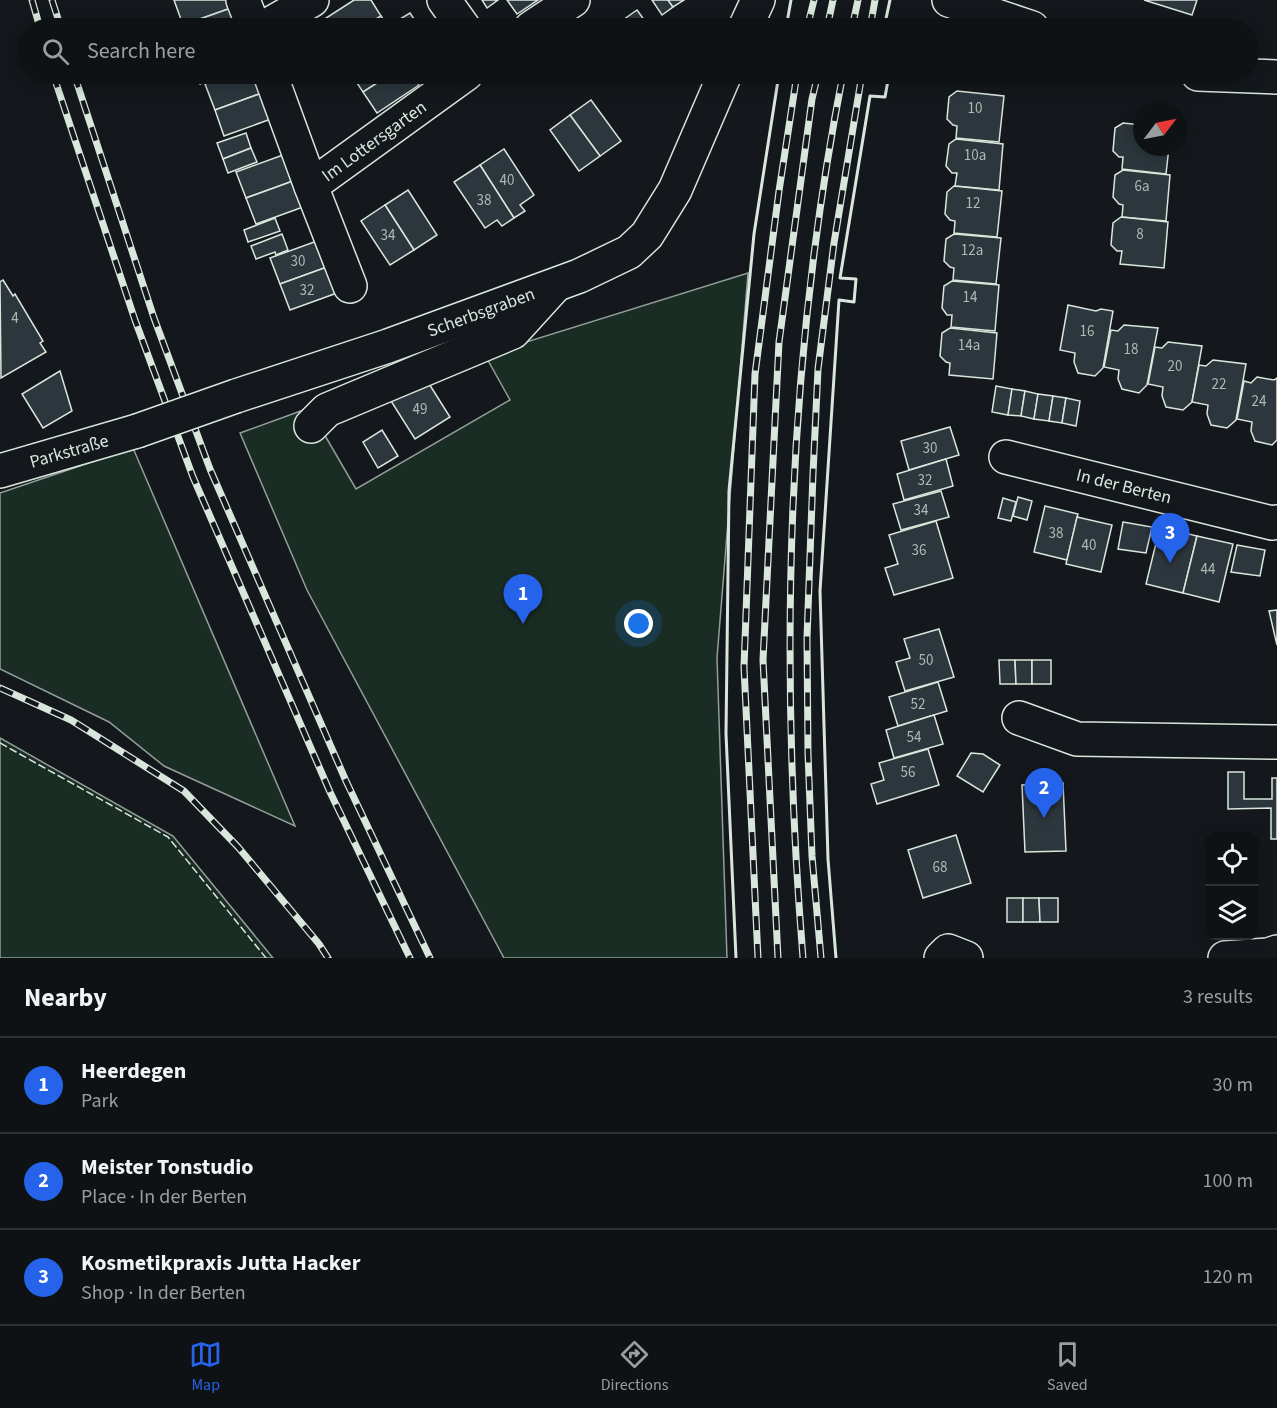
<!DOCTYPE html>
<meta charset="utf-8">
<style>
body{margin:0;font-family:"Source Sans 3",sans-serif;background:#1d2022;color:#f1f3f6}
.controls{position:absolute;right:18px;bottom:18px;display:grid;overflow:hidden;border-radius:12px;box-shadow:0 3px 15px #0003}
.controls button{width:54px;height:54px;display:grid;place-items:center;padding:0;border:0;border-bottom:2px solid #2f3234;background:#0f1215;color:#f1f3f6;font:30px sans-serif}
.compass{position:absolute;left:1133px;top:102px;width:54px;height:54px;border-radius:50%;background:#0f1215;box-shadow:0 3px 15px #0003;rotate:58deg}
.you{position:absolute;left:639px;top:624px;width:21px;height:21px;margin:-15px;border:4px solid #fff;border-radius:50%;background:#1a73e8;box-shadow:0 0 0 9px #1a73e833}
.badge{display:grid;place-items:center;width:39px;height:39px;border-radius:50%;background:#2563eb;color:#fff;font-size:20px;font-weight:700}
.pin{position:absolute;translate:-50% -50px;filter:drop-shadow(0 2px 3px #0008)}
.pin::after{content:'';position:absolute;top:32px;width:21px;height:18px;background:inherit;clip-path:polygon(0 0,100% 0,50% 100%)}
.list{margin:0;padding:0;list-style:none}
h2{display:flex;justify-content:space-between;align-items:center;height:78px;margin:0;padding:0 24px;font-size:26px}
h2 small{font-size:20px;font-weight:400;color:#9b9ea0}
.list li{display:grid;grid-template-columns:39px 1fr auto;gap:18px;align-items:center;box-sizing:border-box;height:96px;padding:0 24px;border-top:2px solid #2f3234}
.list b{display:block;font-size:22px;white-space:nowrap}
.list p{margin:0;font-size:20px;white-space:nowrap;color:#9b9ea0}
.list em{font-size:20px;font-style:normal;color:#9b9ea0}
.icon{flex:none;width:33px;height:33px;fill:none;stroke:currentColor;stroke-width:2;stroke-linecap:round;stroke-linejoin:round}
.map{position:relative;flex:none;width:1277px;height:958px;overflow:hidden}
.search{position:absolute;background:#0f1215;box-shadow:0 3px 15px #0003;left:18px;right:18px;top:18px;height:66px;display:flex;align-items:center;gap:15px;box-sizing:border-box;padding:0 21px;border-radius:33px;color:#9b9ea0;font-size:22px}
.sheet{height:366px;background:#0f1215}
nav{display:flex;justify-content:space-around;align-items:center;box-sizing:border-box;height:84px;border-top:2px solid #2f3234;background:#0f1215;font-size:16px;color:#9b9ea0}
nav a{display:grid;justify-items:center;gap:3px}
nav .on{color:#2563eb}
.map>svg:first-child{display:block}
</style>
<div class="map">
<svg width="1277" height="958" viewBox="0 0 1277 958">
<rect width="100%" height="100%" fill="#14181c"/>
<g fill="#1a2d24" stroke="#939e99" stroke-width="1.5">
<polygon points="748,273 717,658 727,958 504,958 307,590 240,433 309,408 356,489 510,400 485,355"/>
<polygon points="133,448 295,826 164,766 109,722 0,669 0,493"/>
<polygon points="0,738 173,836 273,958 0,958"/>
</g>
<g fill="#2c363c" stroke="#d8e6dc" stroke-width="1.5">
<polygon points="174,0 228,0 231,8 183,25"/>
<polygon points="354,0 371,0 381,16 362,28 329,28 323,20"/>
<polygon points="482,0 498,0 487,8"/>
<polygon points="507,0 538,0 517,14"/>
<polygon points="652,0 668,0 673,7 662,15"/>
<polygon points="668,0 684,0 673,7"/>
<polygon points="1144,0 1197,0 1192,15"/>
<polygon points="231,8 238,28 185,28 183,25"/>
<polygon points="637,10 650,28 618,28 616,25"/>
<polygon points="410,13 420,28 399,28 395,22"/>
<polygon points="381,16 390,28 362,28"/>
<polygon points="196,74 226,74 200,84"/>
<polygon points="234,74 254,74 262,93 215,110 205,84"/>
<polygon points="351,74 391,74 363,92"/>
<polygon points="391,74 412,74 419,85 377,113 363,92"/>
<polygon points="618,74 636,74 624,82"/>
<polygon points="957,91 1004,96 999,142 956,138 957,126 953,125 947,119 949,97"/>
<polygon points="262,93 271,119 224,136 215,110"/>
<polygon points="591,100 621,141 600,156 570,115"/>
<polygon points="570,115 600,156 579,171 550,130"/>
<polygon points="1123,123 1142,125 1142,147 1169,147 1166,174 1122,169 1123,157 1119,157 1113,151 1115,128"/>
<polygon points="246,133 251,148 223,159 217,143"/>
<polygon points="956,139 1003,144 999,190 955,186 957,173 952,173 946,166 949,144"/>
<polygon points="251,148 257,162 228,173 223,159"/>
<polygon points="504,149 534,195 520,205 525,211 514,218 480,165"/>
<polygon points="283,155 293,181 246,198 236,172"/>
<polygon points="480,165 514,218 502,226 497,220 485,228 454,182"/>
<polygon points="1123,170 1170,175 1166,221 1122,217 1123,205 1119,204 1113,197 1115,175"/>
<polygon points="293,181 303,207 256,224 246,198"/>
<polygon points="954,186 1002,191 997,237 954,233 955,221 950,220 945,214 947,192"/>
<polygon points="408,190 437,235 414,250 385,205"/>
<polygon points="385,205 414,250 390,265 361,221"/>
<polygon points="1121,217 1168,222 1164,268 1120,264 1122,251 1117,251 1111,245 1113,223"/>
<polygon points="275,218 280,231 248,242 244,230"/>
<polygon points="282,234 288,250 276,255 275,252 256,259 251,246"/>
<polygon points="954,234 1001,238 996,284 953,280 954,268 950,267 944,261 946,239"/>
<polygon points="317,241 327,267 280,284 270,258"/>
<polygon points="327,267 337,293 290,310 280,284"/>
<polygon points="3,280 13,296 15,294 43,341 40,343 46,352 1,378 0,282"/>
<polygon points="952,281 999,285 995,331 951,327 952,315 947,315 942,308 944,286"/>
<polygon points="1068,305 1096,311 1101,309 1113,311 1103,368 1095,376 1078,373 1074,362 1075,353 1060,350"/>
<polygon points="1124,325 1158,328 1147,385 1139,393 1122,389 1118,379 1119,370 1104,367 1111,330 1118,331"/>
<polygon points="950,328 997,333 993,379 949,375 950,363 946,362 940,356 942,333"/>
<polygon points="1168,342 1202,346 1192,402 1183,410 1166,407 1162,396 1163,387 1148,384 1155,347 1162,348"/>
<polygon points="1213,360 1246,364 1236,420 1227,428 1211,425 1207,414 1208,405 1192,402 1199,365 1206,366"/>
<polygon points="60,371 72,411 43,428 22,394"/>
<polygon points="1257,377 1274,380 1277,378 1277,440 1272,445 1255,441 1251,431 1252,422 1237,419 1244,381 1251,383"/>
<polygon points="426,379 450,417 415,439 391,401"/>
<polygon points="996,386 1012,389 1008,415 992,412"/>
<polygon points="1012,389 1025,391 1021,416 1008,415"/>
<polygon points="1025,391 1038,394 1034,419 1021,416"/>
<polygon points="1038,394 1053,396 1049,421 1034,419"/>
<polygon points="1053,396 1066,398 1062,423 1049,421"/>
<polygon points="1066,398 1080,401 1076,426 1062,423"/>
<polygon points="950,427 959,455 909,470 901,441"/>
<polygon points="382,430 398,456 378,468 363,442"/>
<polygon points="946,459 953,486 904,500 897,474"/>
<polygon points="941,491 949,517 901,530 893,504"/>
<polygon points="1018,497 1032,501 1027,520 1013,516"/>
<polygon points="1003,498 1016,502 1011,521 998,518"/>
<polygon points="1045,506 1078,514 1067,560 1034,552"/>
<polygon points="1077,517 1112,525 1101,572 1066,564"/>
<polygon points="936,521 953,578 894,595 885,568 898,564 889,535"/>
<polygon points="1123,522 1152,527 1146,553 1118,549"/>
<polygon points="1160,527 1197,536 1183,593 1146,584"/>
<polygon points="1197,536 1233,544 1219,602 1183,593"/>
<polygon points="1237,545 1265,550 1260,576 1231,572"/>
<polygon points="1277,610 1277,645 1269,611"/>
<polygon points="939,629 954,677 905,691 896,662 910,658 904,639"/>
<polygon points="999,660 1015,660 1016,684 1000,684"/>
<polygon points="1015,660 1032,660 1032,684 1016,684"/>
<rect x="1032" y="660" width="19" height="24"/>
<polygon points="938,682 947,711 898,726 889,697"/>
<polygon points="934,715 943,744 894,758 886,730"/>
<polygon points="928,749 939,785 877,804 871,784 884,780 879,763"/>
<polygon points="971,753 983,754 1000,765 983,792 957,776"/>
<polygon points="1228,772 1244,772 1244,799 1272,799 1272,778 1277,778 1277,839 1271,839 1271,808 1228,809"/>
<polygon points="1063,783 1066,851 1025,852 1022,785"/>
<polygon points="956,835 971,883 923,898 908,850"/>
<rect x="1007" y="898" width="16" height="24"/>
<polygon points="1023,898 1039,898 1040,922 1023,922"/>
<polygon points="1039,898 1058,898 1058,922 1040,922"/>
</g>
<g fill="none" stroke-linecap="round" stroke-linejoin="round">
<defs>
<g id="minor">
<polyline points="243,0 254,28"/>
<polyline points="444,0 464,28"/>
<polyline points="949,0 1032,28"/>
<polyline points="263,28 312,0"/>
<polyline points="531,28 573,0"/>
<polyline points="745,28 758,0"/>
<polyline points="270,74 311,186 350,286"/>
<polyline points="1198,74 1277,77"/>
<polyline points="311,186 466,74"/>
<polyline points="236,396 388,346 579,276 629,252 647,235 675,190 725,74"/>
<polyline points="311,426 327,410 513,332 553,288"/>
<polyline points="1006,457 1272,523 1277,522"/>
<polyline points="0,471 137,431"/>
<polyline points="1019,718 1077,739 1277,742"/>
<polyline points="941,958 948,951 966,958"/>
<polyline points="1225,958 1268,955 1277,952"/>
</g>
</defs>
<use href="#minor" stroke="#d8e6dc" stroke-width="36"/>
<use href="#minor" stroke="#14181c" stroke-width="33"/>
<defs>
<g id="rail">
<polyline points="32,0 40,28"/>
<polyline points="52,0 61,28"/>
<polyline points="807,28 814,0"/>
<polyline points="827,28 833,0"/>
<polyline points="852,28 858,0"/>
<polyline points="870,28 875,0"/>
<polyline points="53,74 135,320 193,477 330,792 410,958"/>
<polyline points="74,74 154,318 210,469 346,781 430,958"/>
<polyline points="0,688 71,720 184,791 238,847 319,944 328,958"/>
<polyline points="758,958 744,667 755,374 779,191 797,74"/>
<polyline points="778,958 763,660 779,342 812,99 818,74"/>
<path d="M803 958C779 663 786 364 843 74"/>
<polyline points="821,958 812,856 808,753 807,638 813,474 818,369 834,243 862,74"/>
</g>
</defs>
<use href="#rail" stroke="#d8e6dc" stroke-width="7"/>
<use href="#rail" stroke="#14181c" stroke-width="4.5" stroke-dasharray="14" stroke-linecap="butt"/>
<defs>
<polyline id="minor-bridge" points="137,431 236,396"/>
</defs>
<use href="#minor-bridge" stroke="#d8e6dc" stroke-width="36" stroke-linecap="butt"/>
<use href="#minor-bridge" stroke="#14181c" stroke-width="33"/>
<polyline stroke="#d8e6dc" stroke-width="1.5" stroke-dasharray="8 3" stroke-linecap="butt" points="0,743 168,837 266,958"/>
<g stroke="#d8e6dc" stroke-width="3">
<polyline points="786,28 791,0"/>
<polyline points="884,28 890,0"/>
<polyline points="736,958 726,734 729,491 754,234 779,74"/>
<polyline points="836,958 828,859 820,591 839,300 854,302 856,279 840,278 870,96 885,97 889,75 880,74"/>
</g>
</g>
<g text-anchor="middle" stroke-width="4.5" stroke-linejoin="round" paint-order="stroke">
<g font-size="15" fill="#adbab4">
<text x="975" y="113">10</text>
<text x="975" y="160">10a</text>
<text x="507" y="185">40</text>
<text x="1142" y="191">6a</text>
<text x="484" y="205">38</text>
<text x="973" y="208">12</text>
<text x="1140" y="239">8</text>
<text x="388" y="240">34</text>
<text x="972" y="255">12a</text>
<text x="298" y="266">30</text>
<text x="307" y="295">32</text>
<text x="970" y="302">14</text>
<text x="15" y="323">4</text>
<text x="1087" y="336">16</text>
<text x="969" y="350">14a</text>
<text x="1131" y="354">18</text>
<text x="1175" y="371">20</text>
<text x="1219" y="389">22</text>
<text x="1259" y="406">24</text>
<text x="420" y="414">49</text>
<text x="930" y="453">30</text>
<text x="925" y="485">32</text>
<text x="921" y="515">34</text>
<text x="1056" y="538">38</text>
<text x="1089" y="550">40</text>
<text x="919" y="555">36</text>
<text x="1208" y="574">44</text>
<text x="926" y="665">50</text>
<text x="918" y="709">52</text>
<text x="914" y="742">54</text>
<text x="908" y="777">56</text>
<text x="940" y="872">68</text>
</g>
<g font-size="18" fill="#d8e6dc" stroke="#14181c">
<text transform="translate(374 141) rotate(-36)" y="6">Im Lottersgarten</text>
<text transform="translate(481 312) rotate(-20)" y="6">Scherbsgraben</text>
<text transform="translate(69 451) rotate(-16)" y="6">Parkstraße</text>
<text transform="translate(1124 486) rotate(14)" y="6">In der Berten</text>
</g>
</g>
</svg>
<div class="controls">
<button><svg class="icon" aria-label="locate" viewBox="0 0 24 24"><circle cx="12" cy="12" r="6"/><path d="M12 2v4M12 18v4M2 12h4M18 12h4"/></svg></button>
<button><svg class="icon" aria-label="layers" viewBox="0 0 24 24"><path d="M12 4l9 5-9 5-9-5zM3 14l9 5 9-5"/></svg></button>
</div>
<svg class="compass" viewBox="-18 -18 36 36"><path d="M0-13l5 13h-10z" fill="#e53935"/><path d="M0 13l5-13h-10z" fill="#9b9ea0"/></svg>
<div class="you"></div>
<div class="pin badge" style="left:523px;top:624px">1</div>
<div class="pin badge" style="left:1044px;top:818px">2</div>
<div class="pin badge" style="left:1170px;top:563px">3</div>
<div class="search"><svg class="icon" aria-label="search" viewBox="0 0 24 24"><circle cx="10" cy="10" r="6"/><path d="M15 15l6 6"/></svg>Search here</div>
</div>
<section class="sheet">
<h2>Nearby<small>3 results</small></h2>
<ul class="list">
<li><span class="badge">1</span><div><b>Heerdegen</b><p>Park</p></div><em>30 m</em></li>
<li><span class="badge">2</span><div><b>Meister Tonstudio</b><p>Place · In der Berten</p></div><em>100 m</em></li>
<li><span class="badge">3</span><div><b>Kosmetikpraxis Jutta Hacker</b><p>Shop · In der Berten</p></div><em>120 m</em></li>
</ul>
</section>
<nav>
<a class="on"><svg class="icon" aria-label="map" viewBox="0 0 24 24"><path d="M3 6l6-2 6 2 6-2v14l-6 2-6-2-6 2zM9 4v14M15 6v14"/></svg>Map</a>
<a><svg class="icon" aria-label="directions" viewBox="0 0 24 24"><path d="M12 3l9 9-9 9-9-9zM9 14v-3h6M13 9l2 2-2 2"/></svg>Directions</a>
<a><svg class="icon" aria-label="saved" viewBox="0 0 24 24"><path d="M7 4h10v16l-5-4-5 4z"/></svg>Saved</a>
</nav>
